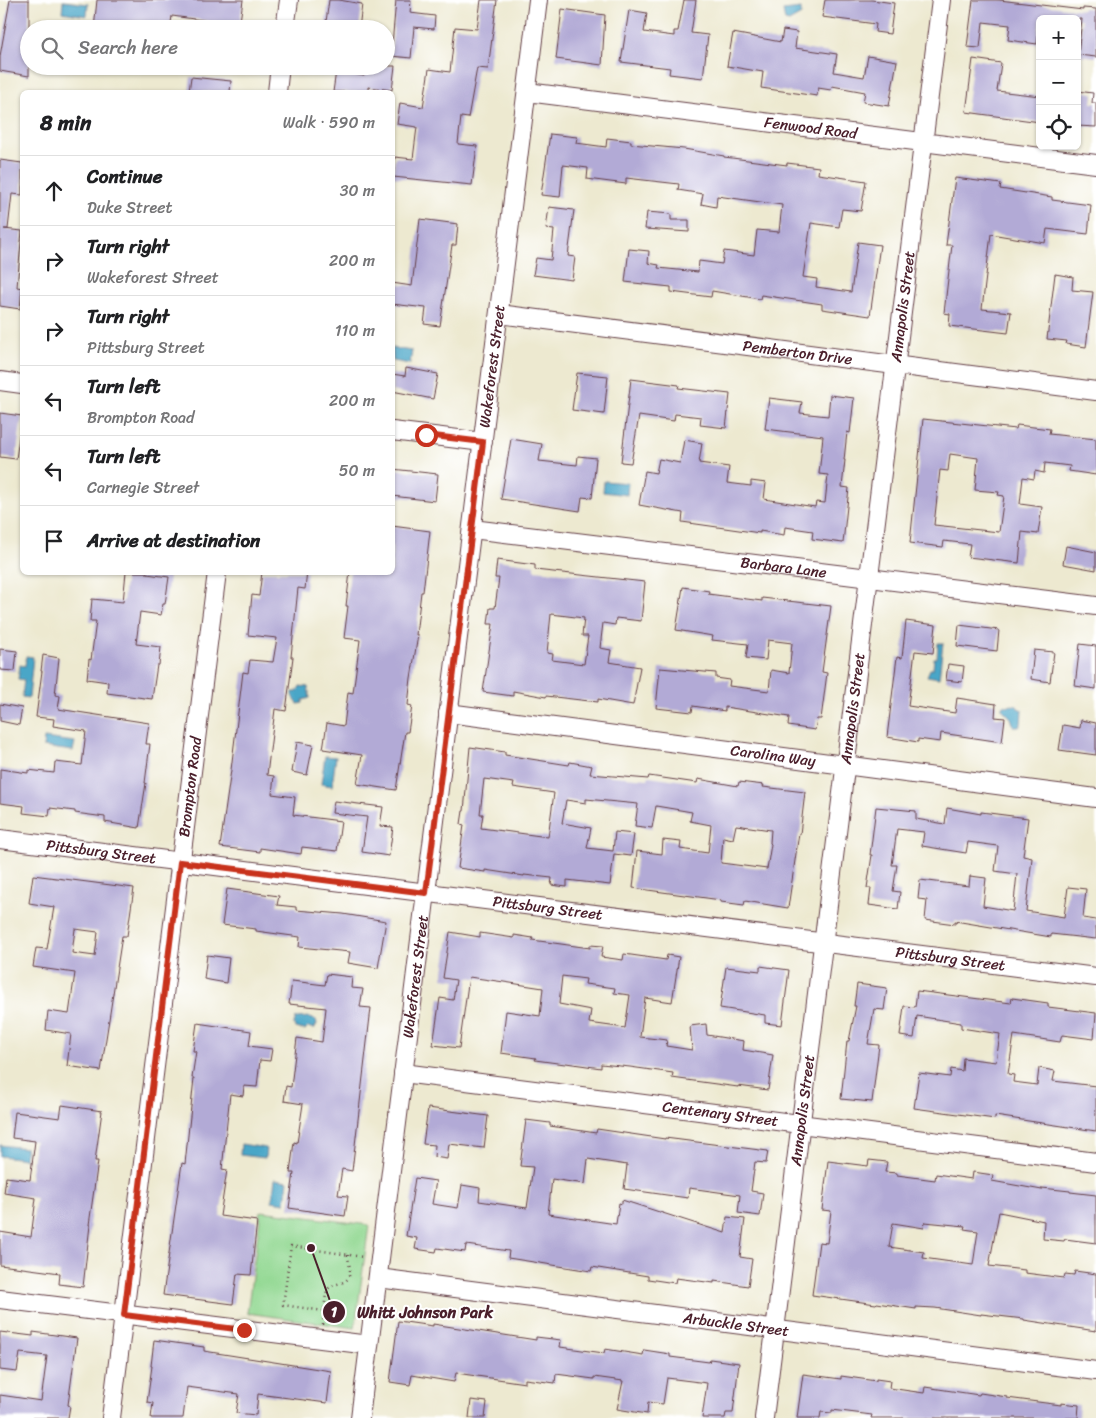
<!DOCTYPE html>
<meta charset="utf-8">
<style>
body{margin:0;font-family:Sriracha,sans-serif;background:#f2f2f2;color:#202124}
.controls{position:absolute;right:15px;top:15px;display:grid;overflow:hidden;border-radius:8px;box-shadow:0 1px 4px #0004}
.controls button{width:45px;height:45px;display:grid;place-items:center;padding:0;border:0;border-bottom:1px solid #e0e0e0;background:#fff;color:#202124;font:25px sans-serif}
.stop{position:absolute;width:15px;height:15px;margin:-11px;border:4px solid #c8321e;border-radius:50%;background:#fff}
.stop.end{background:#c8321e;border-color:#fff;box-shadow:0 1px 5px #0008}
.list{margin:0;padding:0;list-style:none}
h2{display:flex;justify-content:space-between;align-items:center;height:65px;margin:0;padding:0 20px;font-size:21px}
h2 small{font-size:16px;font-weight:400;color:#757577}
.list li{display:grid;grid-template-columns:32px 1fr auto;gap:15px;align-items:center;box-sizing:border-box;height:70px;padding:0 20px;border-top:1px solid #e0e0e0}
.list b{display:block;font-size:19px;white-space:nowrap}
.list p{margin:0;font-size:16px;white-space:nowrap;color:#757577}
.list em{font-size:16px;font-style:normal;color:#757577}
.icon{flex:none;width:28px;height:28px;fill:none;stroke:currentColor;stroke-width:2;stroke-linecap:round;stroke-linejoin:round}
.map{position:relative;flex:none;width:1096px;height:1418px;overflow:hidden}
.search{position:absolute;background:#fff;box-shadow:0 1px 4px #0004;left:20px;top:20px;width:375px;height:55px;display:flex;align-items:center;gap:12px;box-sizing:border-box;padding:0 18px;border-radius:28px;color:#757577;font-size:19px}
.panel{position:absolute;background:#fff;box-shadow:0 1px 4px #0004;left:20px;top:90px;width:375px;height:485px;border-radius:8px}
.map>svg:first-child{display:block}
</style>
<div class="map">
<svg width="1096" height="1418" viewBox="0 0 1096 1418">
<rect width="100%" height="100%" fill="#fff"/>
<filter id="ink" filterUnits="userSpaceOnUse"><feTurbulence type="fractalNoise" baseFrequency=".02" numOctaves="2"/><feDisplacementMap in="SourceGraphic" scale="10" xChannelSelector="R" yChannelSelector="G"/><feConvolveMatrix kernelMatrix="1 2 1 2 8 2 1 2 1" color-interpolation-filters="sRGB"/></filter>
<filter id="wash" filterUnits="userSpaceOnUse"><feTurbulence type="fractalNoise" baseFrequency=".0096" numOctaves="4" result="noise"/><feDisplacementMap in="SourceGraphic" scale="20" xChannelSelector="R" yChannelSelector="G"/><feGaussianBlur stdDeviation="1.12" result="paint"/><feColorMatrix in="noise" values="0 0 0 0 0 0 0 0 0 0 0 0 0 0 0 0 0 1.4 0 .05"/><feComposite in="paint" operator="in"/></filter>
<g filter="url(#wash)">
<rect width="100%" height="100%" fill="#ede9d0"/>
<polygon fill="#92d892" stroke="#6e7c5e" points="261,1211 369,1225 355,1328 247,1313"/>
<g fill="#49a6c7" stroke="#4a6279">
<polygon points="63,1 88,4 87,16 62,12"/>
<polygon points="801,9 801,15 789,22 785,21 783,11"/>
<polygon points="392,348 412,351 410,364 393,361"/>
<polygon points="604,481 628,483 627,495 603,492"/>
<polygon points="938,643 943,643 939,678 927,676 930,669 933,669 934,658 937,658"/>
<polygon points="26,656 33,657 29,698 22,697 24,680 18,679 20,665 25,666"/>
<polygon points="300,686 308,687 310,698 303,700 303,703 298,704 292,696 293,692 297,692"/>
<polygon points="1016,705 1018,708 1022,710 1021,724 1019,727 1014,727 1011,718 1002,709 1002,706"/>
<polygon points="44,738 75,742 73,751 43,747"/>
<polygon points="325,756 336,757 332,786 321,784"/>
<polygon points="310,1017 316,1020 317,1024 314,1029 308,1027 305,1030 295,1028 294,1024 296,1018"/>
<polygon points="241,1144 266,1148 265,1158 240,1155"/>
<polygon points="0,1145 26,1148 25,1159 0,1156"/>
<polygon points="275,1179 288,1181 285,1203 272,1201"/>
</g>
<g id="blocks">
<g fill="#b2aad6" fill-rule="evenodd">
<polygon points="10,0 29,0 29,76 0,71 0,56"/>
<polygon points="97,0 243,0 239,29 208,29 209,21 172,16 170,29 94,29"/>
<polygon points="329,0 339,0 362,4 359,29 325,29"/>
<polygon points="396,0 411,0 410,13 435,16 434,29 414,27 411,58 391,56"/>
<polygon points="481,0 497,0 488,69 477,68 468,118 461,117 458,144 477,146 472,185 393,177 395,157 413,159 417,127 397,124 400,103 423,107 429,69 450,72 455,27 477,29"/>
<polygon points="684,0 696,0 691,33 708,35 703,78 669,74 670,68 621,62 629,10 647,13 644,32 674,36 674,31 678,31"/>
<polygon points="825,0 872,0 894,3 890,34 875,32 876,24 822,17"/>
<polygon points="973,0 999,0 1083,10 1083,8 1096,9 1096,57 1078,55 1082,19 1040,19 1037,44 1008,40 1010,25 983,22 980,48 967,47"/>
<polygon points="562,9 605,15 602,65 556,59"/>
<polygon points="783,30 797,32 795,48 837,54 834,72 864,77 868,56 897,61 889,106 863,102 865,92 832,86 831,90 818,88 817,96 761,88 763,72 727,66 733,33 781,42"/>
<polygon points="973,59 1001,63 997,91 1040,96 1040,122 966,112"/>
<polygon points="372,66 395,66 392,90 368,87 368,92 333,92 336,71 364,76 365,72 371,73"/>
<polygon points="191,77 231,81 230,92 189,92"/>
<polygon points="1077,91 1093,93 1092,103 1096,103 1096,127 1077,126"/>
<polygon points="550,134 577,137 576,143 606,147 607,138 631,141 631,144 684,149 724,156 724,157 787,165 787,163 819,167 818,174 866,181 861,211 842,209 839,227 811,223 803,277 817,279 816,287 851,292 858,242 880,245 870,316 822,309 822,304 761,295 760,299 712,291 711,297 671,292 671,287 625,282 629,249 649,251 648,263 659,265 658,268 698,272 699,261 722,264 724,251 754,255 757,230 779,232 782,205 717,196 716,207 701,204 703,194 678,190 679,184 626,178 626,184 587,179 588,168 563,165 560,197 541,195"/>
<polygon points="0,160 22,163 22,195 12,194 8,229 4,229 22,231 17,287 22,288 20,309 0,306"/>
<polygon points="955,178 1001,184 1000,189 1052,197 1052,200 1091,205 1088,234 1047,229 1045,243 991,234 982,309 1011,312 1008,333 949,326 950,314 944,313 952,245 946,245"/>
<polygon points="549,207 574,210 568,256 575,257 572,280 533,275 536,258 551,260 554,230 546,229"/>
<polygon points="647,212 671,214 671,220 689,220 689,232 645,229"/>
<polygon points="420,219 458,224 456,245 452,245 440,326 424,324 426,308 392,304 392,283 412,286"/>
<polygon points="1055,274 1073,277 1072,290 1093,292 1086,347 1066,344 1067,341 1047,339"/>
<polygon points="406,368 438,374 433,399 392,391 392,374 405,376"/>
<polygon points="577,373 608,376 604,414 572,410"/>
<polygon points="631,379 679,385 678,388 730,394 726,428 700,425 701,417 675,414 674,421 639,416 631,463 621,462"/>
<polygon points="830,395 854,398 850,433 847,432 844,460 845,460 842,487 849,488 843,543 812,539 813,531 785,527 784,535 760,531 760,533 682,522 683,513 639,505 645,471 656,473 659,459 680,463 684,440 702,443 699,463 729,467 727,483 751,486 751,481 766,483 764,499 815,507 816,502 825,503 828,475 819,474 823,436 765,429 769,398 802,402 800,413 828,416"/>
<polygon points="0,413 22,416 16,459 0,457"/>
<path d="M923 419 1016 429 1017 425 1050 429 1049 434 1096 439V475L1069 471 1070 466 1045 463 1044 473 1035 471 1034 479 1023 477 1020 504 1042 507 1038 534 1022 532 1019 563 968 557 970 544 944 541 943 547 910 543ZM950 454 978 458 975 490 999 492 998 495 1004 496 999 532 934 525 940 470 948 471Z"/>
<polygon points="511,439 542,444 539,461 577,465 578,456 596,458 592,498 582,497 580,511 501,499"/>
<polygon points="392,469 438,474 435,501 392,496"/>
<polygon points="392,526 430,531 423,592 421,592 416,635 418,635 411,678 408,705 412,706 408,732 405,732 396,790 357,784 362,755 323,749 327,723 344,726 348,692 353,693 360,640 344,638 348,606 346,606 350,572 392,572"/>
<polygon points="1066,546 1096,552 1096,570 1063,564"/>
<path d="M497 560 535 565V570L645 582 641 621 616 618 615 625 603 623 600 648 611 650 609 662 640 667 633 705 598 699V702L546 696V697L513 691V696L483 692 493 624H488L490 608H495L499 578H495ZM551 614 584 618 582 636H588L584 664 552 660 553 654 547 653Z"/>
<polygon points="126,572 147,572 147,574 169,577 165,604 163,604 161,615 140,612 136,644 161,647 159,665 157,665 152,699 107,693 108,682 87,679 89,659 91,660 96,621 90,621 92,599 123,602"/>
<polygon points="262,572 307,572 305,589 298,588 291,657 293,657 286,711 275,709 267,775 274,776 272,794 295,797 293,815 341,821 337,851 302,847 301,854 260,848 260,852 220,847 231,770 243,672 248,673 250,660 273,662 277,638 248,635 252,595 259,596"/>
<polygon points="683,587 709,591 708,594 762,601 762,598 831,606 822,672 827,673 821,719 817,719 815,730 788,726 789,717 725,707 725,711 693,706 692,712 656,708 660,668 716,673 716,678 730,680 729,686 769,691 771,670 789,673 792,643 768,640 766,660 746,658 748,644 712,640 713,636 676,630"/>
<polygon points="906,621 936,625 933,653 915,651 908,706 955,713 957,698 996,704 995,717 1005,718 1002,742 941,733 940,742 918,739 918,742 887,737 897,657 902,658"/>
<polygon points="959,625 999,630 997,651 957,646"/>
<polygon points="1080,644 1096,646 1096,689 1075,686"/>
<polygon points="0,649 17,651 15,671 0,670"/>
<polygon points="1034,650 1054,652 1050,682 1031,679"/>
<polygon points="43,655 59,658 55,695 60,696 58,709 149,723 146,744 150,744 145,783 146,783 139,828 105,822 105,817 75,813 75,811 50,808 49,816 23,813 24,806 0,803 0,769 28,773 28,770 54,773 55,762 82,765 86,731 53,726 54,719 36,717 42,671 41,671"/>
<polygon points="948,664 964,666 962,682 946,680"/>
<polygon points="0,704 22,708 19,725 0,721"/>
<polygon points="1081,720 1096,723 1096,755 1059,750 1063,725 1080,728"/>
<polygon points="297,742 313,745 307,775 292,772"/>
<path d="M470 747 505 752V755L569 765 570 762 592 766 590 774 648 779 649 776 697 783 698 779 738 786 739 782 764 785 763 787 805 792 800 834 799 833 788 908 745 901 744 905 721 902V900L633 888 637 851 662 854 663 840 681 842 680 849 708 853 711 825 690 821 692 812 656 806 652 828 635 826 638 804 586 799V803L566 800 562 823 591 828 587 848 613 851 615 832 634 834 631 856 614 854 610 885 567 880V887L551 885 552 878 524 875V876L485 870V872L458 868 464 825 461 824 463 811H464ZM484 779 514 783 513 787 554 793 548 837 481 828 483 814H480ZM736 825 771 830 770 843 771 844 767 869 721 863 723 837 733 839Z"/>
<polygon points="334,801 383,807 380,826 393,827 389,856 362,852 367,817 332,813"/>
<polygon points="876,807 916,811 916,819 945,824 947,808 981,814 981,812 1028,818 1023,856 1032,858 1026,911 1064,917 1068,887 1086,889 1083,918 1096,920 1096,939 1051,934 1051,937 955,921 955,924 925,920 927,900 918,899 920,880 969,886 970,876 986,878 983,906 1013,911 1017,874 995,871 998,846 968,842 966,853 922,846 924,832 897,829 892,865 897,865 893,891 900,892 898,909 869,905 871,888 867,888 872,855 870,855"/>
<path d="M33 875 134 888 127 936H122L101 1071 67 1066 71 1034 46 1030 48 1011 69 1014 75 973 33 967 36 948 47 949 54 907 29 903ZM75 929 98 932 95 956 72 953Z"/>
<polygon points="227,889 279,896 277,905 296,907 296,910 343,914 386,921 378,968 348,963 350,952 299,947 300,937 256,931 256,929 222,925"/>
<path d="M450 932 480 937V933L514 938V935L533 938 532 940 590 948V945L603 946 601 957 623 960 624 954 666 960 667 955 679 957 672 1002 645 998 640 1037 667 1040 666 1046 692 1050 690 1026 706 1024 707 1035 744 1041 743 1050 773 1055 768 1090 738 1086V1087L672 1078 673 1073 630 1067 601 1064V1068L566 1063 565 1064 535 1060 536 1058 501 1053 506 1011 540 1016 543 988 504 982 469 977 459 1048 433 1045 440 998 453 1000 456 980 443 978ZM562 976 586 979 585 984 615 988 614 993 630 995 625 1028 589 1023 591 1010 559 1004Z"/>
<polygon points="207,955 229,958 226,983 204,979"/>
<polygon points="760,966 789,970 782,1025 765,1023 765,1015 720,1008 726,967 760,971"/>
<polygon points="327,974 352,977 351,988 363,989 360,1007 371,1008 352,1171 342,1169 338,1195 348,1196 345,1216 289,1208 294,1173 290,1173 294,1142 297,1143 303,1104 284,1101 286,1086 291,1087 297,1038 322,1042 326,1008 289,1004 292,981 325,985"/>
<polygon points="857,984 887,988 884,1010 874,1009 868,1044 879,1045 872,1102 841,1099 847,1041 849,1041 856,1006 854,1006"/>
<polygon points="917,991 1011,1003 1012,998 1048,1003 1048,1007 1096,1013 1094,1039 1062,1035 1060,1042 1014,1035 1008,1074 1014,1075 1013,1082 1037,1085 1039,1068 1055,1071 1053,1081 1096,1086 1096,1131 995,1116 995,1119 914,1108 919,1073 950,1077 951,1069 962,1071 963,1058 996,1062 1000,1034 961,1028 961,1023 917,1016 914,1038 900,1036 904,1006 915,1007"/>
<polygon points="197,1023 251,1031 249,1046 272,1049 270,1061 260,1060 257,1087 244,1086 243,1096 230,1094 222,1169 227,1170 220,1216 257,1221 251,1275 237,1274 233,1304 163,1295 182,1163 185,1164 194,1078 192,1078 196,1051 193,1051"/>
<polygon points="62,1105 102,1111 95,1161 98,1161 89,1225 90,1225 83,1287 59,1284 60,1273 0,1265 0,1232 31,1237 36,1198 4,1193 6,1177 30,1180 35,1141 12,1138 15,1112 60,1118"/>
<polygon points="428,1108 488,1116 484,1148 449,1144 447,1159 434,1157 435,1145 423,1144"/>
<polygon points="526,1120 550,1123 550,1126 596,1133 597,1129 665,1139 665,1138 768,1151 766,1163 755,1162 751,1191 763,1193 760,1216 738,1213 740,1195 689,1188 688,1198 624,1189 627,1165 588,1159 585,1184 552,1179 548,1214 616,1224 619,1203 622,1204 622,1200 725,1233 727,1217 745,1219 740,1257 752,1259 748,1286 714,1281 714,1283 676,1278 675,1283 648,1279 648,1276 592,1267 591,1271 508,1258 509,1251 466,1245 465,1252 437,1248 436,1252 415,1249 417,1238 406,1236 415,1178 436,1181 432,1204 458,1208 462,1185 480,1188 479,1201 527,1208 533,1167 520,1166"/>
<path d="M869 1160 887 1162 885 1172 897 1173V1175L935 1180 936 1174 972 1179 973 1172 993 1175 992 1181 1042 1190V1188L1070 1191V1192L1096 1195V1243L1065 1239 1064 1241 1043 1239 1044 1221 999 1212 989 1266 1025 1270V1273L1064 1278 1065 1274 1074 1275 1075 1271 1096 1274V1331L1024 1320V1319L981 1314V1315L935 1308 916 1307V1309L877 1303 876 1304 812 1295 819 1242 827 1243 831 1211 822 1210 828 1161 868 1166ZM925 1222 965 1226 964 1229 978 1231 973 1265 923 1258 924 1252 889 1247 893 1223 924 1228Z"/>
<polygon points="398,1321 433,1326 433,1324 536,1340 536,1337 561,1340 560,1347 604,1353 605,1349 643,1355 644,1350 670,1354 670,1357 709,1362 710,1359 739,1363 733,1413 726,1413 725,1418 702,1418 707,1383 667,1378 663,1404 648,1402 647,1414 617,1409 623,1381 594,1377 594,1379 556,1374 555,1383 525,1379 525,1383 456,1373 454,1382 412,1375 410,1385 390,1382"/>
<polygon points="0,1332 33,1336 33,1332 77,1338 68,1405 70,1406 68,1418 0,1418 0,1395 41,1401 47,1356 20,1353 17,1372 0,1370"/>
<polygon points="154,1340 204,1347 204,1351 331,1371 327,1403 258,1394 256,1415 236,1413 239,1394 187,1387 183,1418 151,1418 153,1403 147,1402 152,1366 151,1366"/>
<polygon points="803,1374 841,1379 841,1376 876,1381 876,1379 890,1381 889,1388 924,1393 925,1387 979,1395 980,1393 1007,1397 1007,1398 1061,1405 1061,1403 1079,1405 1078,1418 871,1418 872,1415 832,1410 832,1413 821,1412 820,1418 797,1418"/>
<polygon points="471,1400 487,1402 485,1418 469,1418"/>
</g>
</g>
</g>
<g filter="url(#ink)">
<use href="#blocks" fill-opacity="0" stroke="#623d44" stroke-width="1"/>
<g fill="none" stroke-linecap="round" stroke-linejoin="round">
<defs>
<g id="street">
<polyline points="285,29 289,0"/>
<polyline points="277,92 280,66"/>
<path id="s1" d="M527 92 1096 164"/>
<path id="s2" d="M499 314 1096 391"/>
<polyline points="0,381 22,384"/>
<polyline points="392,431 483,442"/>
<path id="s3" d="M472 529 1096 606"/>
<path id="s4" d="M448 713 1096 798"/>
<path id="s5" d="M0 839 1096 977"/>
<path id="s6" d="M403 1073 1096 1162"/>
<path id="s7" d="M378 1278 1096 1371"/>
<polyline points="0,1299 369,1345"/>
<path id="s8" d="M111 1418 217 572"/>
<path id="s9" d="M360 1418 538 0"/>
<path id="s10" d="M764 1418 941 0"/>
</g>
</defs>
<use href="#street" stroke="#623d44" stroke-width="20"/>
<g stroke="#623d44" stroke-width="2.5" stroke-dasharray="1 4" stroke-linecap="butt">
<path d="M348 1255C348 1260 350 1266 350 1271 349 1288 332 1280 327 1291 325 1296 325 1305 324 1311L283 1305 291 1246 363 1257"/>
<polyline points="323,1325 324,1311"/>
</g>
<use href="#street" stroke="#fff" stroke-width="18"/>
</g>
</g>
<g fill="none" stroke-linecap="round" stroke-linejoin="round" filter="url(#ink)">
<polyline stroke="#c8321e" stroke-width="6" points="244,1330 124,1315 180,862 426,893 483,442 426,435"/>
</g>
<g text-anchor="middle" stroke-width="4" stroke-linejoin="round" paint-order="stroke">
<g font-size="15" fill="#4a1f2b" stroke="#fff">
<text dy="5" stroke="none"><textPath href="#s1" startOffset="286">Fenwood Road</textPath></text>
<text dy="5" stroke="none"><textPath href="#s10" startOffset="1120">Annapolis Street</textPath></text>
<text dy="5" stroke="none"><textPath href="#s2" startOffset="301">Pemberton Drive</textPath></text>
<text dy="5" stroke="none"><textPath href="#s9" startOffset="1060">Wakeforest Street</textPath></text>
<text dy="5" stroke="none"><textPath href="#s3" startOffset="314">Barbara Lane</textPath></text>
<text dy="5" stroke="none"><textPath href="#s10" startOffset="715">Annapolis Street</textPath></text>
<text dy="5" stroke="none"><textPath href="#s4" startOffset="328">Carolina Way</textPath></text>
<text dy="5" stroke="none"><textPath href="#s8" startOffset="636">Brompton Road</textPath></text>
<text dy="5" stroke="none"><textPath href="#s5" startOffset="102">Pittsburg Street</textPath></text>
<text dy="5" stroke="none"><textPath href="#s5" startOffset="552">Pittsburg Street</textPath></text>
<text dy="5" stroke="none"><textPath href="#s5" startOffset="958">Pittsburg Street</textPath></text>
<text dy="5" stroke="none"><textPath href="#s9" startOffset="445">Wakeforest Street</textPath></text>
<text dy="5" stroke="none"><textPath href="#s10" startOffset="310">Annapolis Street</textPath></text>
<text dy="5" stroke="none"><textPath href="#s6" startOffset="320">Centenary Street</textPath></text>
<text dy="5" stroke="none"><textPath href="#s7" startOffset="361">Arbuckle Street</textPath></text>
</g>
</g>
<path fill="none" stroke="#4a1f2b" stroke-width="2" d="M311 1248L334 1312"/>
<g fill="#4a1f2b" stroke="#fff" stroke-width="2">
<circle cx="311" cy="1248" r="5"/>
<circle cx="334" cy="1312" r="12"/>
</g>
<g font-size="15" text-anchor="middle" font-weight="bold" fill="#fff">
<text x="334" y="1317">1</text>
</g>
<g font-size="16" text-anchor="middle" font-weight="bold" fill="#4a1f2b" stroke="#fff" stroke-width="4" stroke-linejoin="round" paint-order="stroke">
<text x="425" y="1318">Whitt Johnson Park</text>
</g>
</svg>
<div class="controls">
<button>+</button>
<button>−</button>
<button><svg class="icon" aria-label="locate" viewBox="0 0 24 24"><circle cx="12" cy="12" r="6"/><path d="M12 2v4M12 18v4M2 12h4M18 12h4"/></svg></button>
</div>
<div class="stop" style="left:426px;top:435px"></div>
<div class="stop end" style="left:244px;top:1330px"></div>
<div class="search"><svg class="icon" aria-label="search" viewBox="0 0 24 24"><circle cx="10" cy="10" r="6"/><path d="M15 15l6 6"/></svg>Search here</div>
<section class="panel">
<h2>8 min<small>Walk · 590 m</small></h2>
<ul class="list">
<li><svg class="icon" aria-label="ahead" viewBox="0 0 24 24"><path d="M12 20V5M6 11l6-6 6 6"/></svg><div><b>Continue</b><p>Duke Street</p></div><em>30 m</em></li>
<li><svg class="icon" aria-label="right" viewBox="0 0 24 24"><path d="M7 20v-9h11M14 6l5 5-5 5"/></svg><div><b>Turn right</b><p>Wakeforest Street</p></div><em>200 m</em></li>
<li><svg class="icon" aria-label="right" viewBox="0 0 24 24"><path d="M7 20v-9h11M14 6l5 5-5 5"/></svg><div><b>Turn right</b><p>Pittsburg Street</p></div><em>110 m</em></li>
<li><svg class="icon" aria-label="left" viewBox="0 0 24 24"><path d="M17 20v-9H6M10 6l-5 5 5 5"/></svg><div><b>Turn left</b><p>Brompton Road</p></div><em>200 m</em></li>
<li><svg class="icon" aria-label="left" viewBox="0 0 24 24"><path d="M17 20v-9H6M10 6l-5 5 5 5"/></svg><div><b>Turn left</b><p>Carnegie Street</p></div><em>50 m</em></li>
<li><svg class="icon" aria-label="arrive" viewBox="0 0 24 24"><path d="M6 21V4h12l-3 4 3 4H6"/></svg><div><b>Arrive at destination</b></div></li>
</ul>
</section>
</div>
